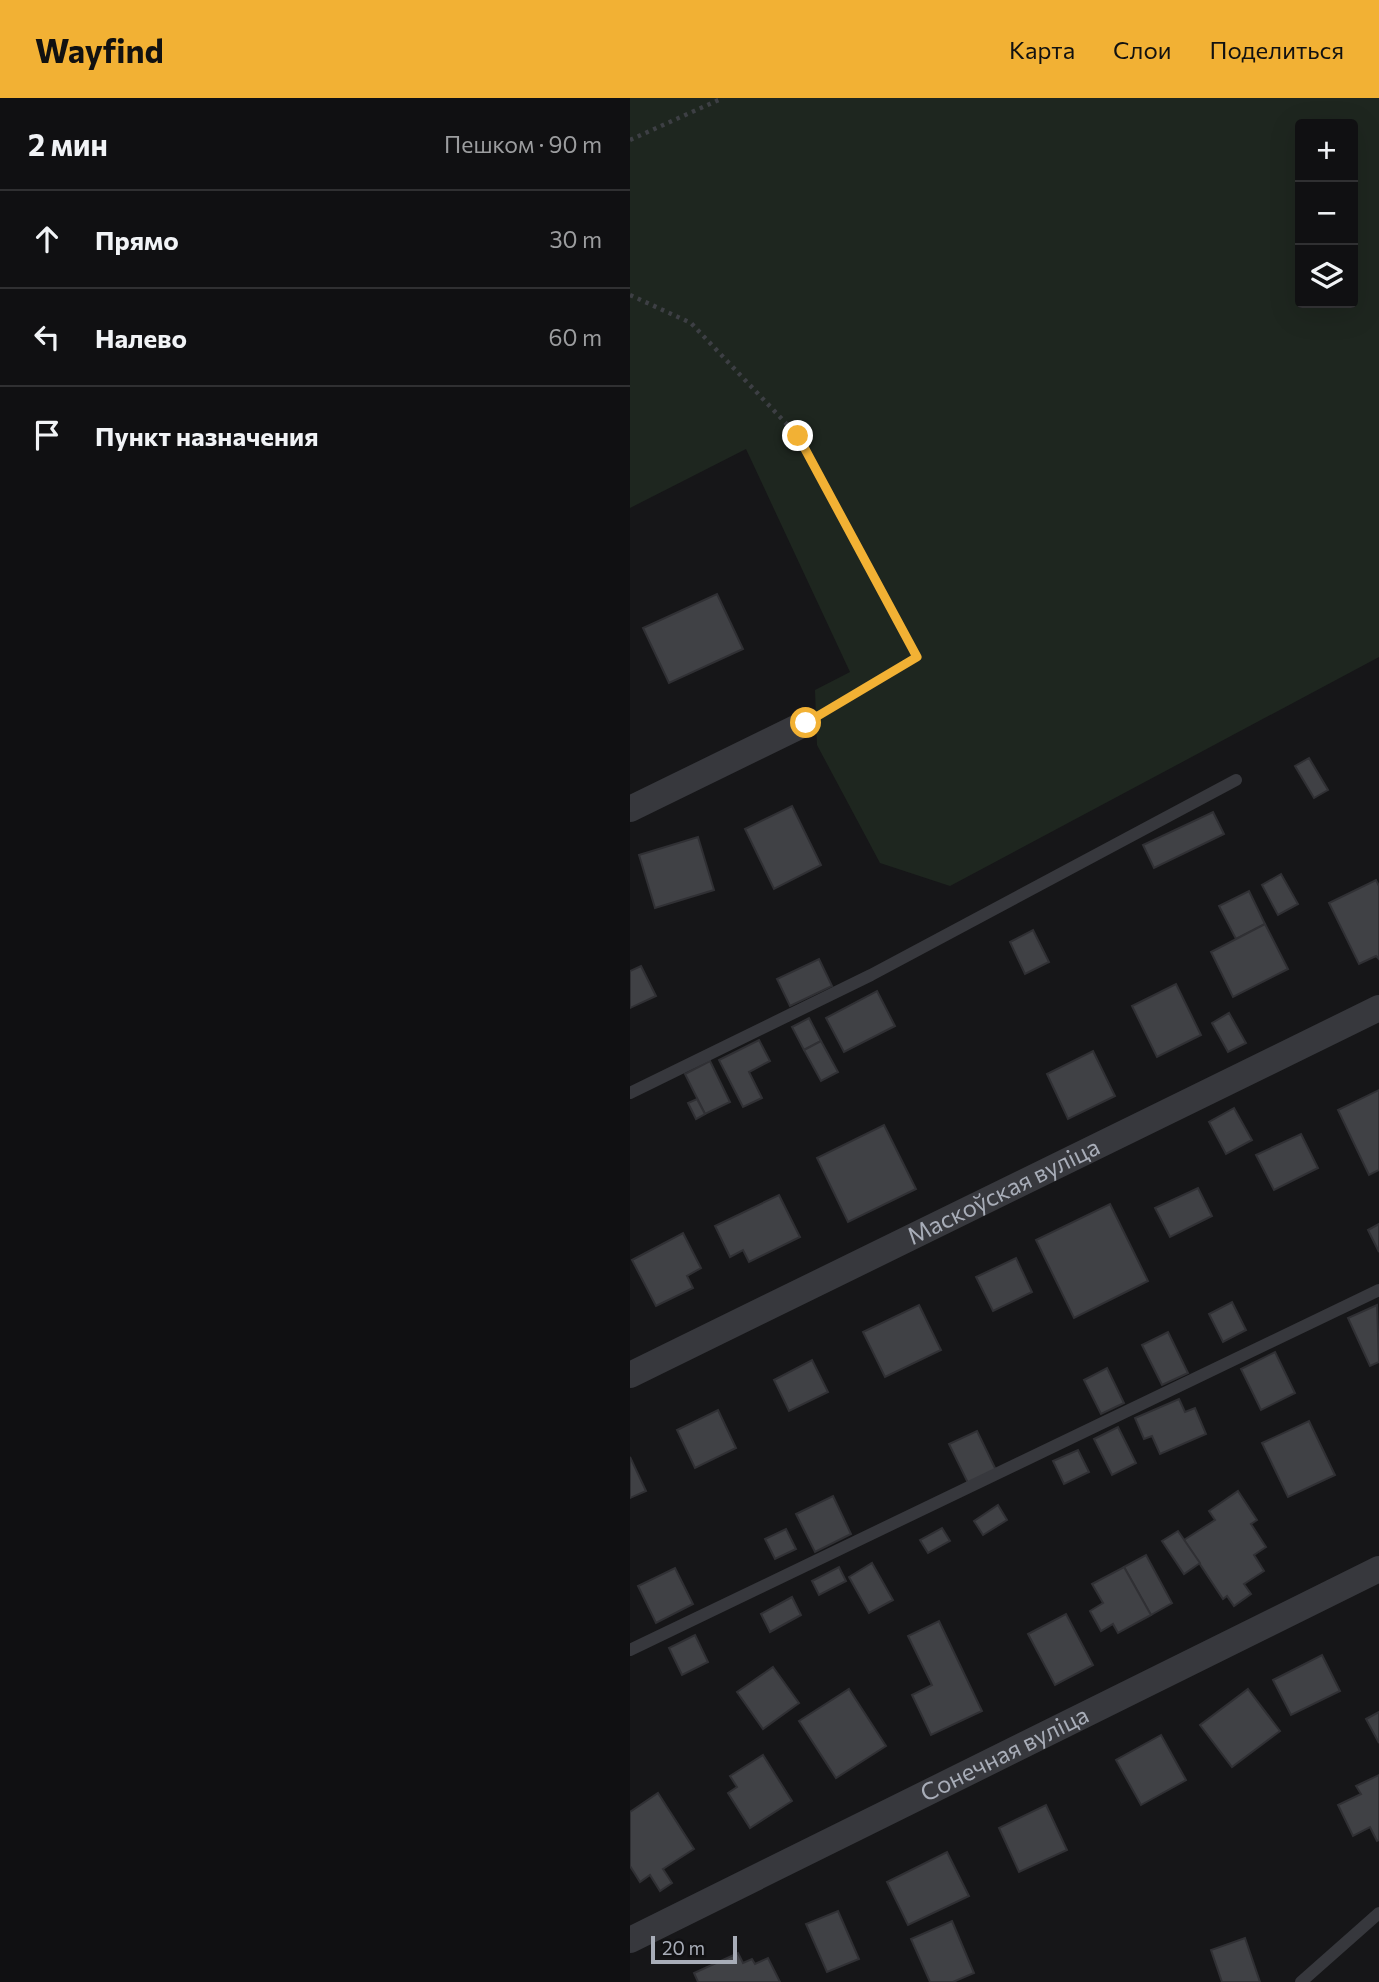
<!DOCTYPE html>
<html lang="ru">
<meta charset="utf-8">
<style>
body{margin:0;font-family:Commissioner,sans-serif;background:#1e1e20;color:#f1f3f6}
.controls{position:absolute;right:21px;top:21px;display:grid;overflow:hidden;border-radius:7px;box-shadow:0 7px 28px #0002}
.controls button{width:63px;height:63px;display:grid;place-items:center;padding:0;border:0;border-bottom:2px solid #303032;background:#101012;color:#f1f3f6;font:35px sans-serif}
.scale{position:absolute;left:21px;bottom:18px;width:86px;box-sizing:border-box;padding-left:7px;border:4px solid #a8adb8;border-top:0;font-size:19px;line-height:24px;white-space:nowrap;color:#a8adb8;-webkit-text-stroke:5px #111113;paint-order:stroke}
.stop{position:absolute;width:21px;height:21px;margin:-16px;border:5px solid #f2b134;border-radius:50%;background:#fff}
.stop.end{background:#f2b134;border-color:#fff;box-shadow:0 2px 7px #0008}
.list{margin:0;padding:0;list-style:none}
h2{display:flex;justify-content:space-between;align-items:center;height:91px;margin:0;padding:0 28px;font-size:30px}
h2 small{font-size:23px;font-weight:400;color:#9c9d9f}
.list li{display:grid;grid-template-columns:46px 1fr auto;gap:21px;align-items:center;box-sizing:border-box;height:98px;padding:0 28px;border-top:2px solid #303032}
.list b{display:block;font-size:26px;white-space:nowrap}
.list em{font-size:23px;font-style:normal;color:#9c9d9f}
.icon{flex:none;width:38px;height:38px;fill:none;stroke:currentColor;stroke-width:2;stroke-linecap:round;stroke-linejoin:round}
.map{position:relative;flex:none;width:749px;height:1884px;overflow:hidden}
header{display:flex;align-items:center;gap:42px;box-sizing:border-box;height:98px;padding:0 35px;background:#f2b134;color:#111}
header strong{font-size:33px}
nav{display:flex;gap:38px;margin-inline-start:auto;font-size:24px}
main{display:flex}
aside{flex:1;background:#101012}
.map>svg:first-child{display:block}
</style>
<header>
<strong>Wayfind</strong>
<nav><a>Карта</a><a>Слои</a><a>Поделиться</a></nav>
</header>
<main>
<aside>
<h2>2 мин<small>Пешком · 90 m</small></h2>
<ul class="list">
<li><svg class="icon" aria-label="ahead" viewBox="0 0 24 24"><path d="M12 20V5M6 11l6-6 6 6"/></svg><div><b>Прямо</b></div><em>30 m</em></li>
<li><svg class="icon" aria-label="left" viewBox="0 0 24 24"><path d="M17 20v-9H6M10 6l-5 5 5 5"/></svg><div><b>Налево</b></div><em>60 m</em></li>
<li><svg class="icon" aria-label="arrive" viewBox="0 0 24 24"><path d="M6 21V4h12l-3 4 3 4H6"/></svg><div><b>Пункт назначения</b></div></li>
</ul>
</aside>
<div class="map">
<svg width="749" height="1884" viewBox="0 0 749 1884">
<rect width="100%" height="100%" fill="#161618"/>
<path fill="#1e261f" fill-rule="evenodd" d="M0 0H749V559L320 788 250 765 187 647 185 592 220 574 116 351 0 410ZM670 26H723V205H670Z"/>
<g fill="#404145" stroke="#303034" stroke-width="2">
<polygon points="87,496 113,551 39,585 13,530"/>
<polygon points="679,660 698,692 684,700 665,668"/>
<polygon points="162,708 191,767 144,791 115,731"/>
<polygon points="583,714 594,736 524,770 513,747"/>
<polygon points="68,739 84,792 25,810 9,757"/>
<polygon points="651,776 668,806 648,817 632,787"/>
<polygon points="746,782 749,788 749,861 746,858 729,866 699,805"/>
<polygon points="619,793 635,826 606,841 589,808"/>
<polygon points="635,826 658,871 603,899 581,854"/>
<polygon points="403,832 419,864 395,876 380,844"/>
<polygon points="189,861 202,888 160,908 147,881"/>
<polygon points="11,868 26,898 0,910 0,873"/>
<polygon points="546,886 571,937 527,959 502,908"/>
<polygon points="247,893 265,928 214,954 196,920"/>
<polygon points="599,915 616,945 598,954 582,925"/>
<polygon points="179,920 191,943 174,952 162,929"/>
<polygon points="129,942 140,963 119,974 132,1000 113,1009 89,962"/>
<polygon points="191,943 208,974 191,983 174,952"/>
<polygon points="463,953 485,998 438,1021 417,976"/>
<polygon points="80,963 100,1004 75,1016 55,976"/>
<polygon points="749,992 749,1072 739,1077 708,1012"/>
<polygon points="67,1001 75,1016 66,1021 58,1005"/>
<polygon points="604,1010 622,1042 596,1056 579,1024"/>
<polygon points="254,1027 286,1091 218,1124 187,1060"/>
<polygon points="671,1036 688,1070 644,1092 626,1057"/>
<polygon points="568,1090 582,1118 540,1139 525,1110"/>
<polygon points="149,1097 170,1139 119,1164 113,1152 100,1159 85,1128"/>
<polygon points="480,1106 518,1183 444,1220 406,1142"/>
<polygon points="749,1126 749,1154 738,1132"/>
<polygon points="53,1135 71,1170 57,1178 63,1190 26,1208 2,1162"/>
<polygon points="386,1160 402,1194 363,1213 346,1179"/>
<polygon points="602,1204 616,1232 593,1244 579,1216"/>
<polygon points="289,1207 311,1252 255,1279 233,1234"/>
<polygon points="747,1207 749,1264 740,1268 718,1220"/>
<polygon points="538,1234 558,1275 532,1287 512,1247"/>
<polygon points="645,1254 665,1295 631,1312 611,1271"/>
<polygon points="182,1262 198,1294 159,1313 144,1282"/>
<polygon points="477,1270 494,1305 471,1316 454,1282"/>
<polygon points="549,1301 555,1314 565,1310 576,1336 530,1356 522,1338 514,1341 505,1320"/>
<polygon points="88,1312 106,1350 65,1370 47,1332"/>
<polygon points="679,1323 705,1377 658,1399 632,1345"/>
<polygon points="488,1329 506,1365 482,1377 464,1341"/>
<polygon points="347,1333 366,1372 338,1385 319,1346"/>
<polygon points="448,1352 459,1374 434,1386 423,1363"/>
<polygon points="0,1359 16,1393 0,1400"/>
<polygon points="608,1393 627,1422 621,1426 636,1449 624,1457 634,1473 614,1486 621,1496 604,1508 597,1498 593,1501 554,1442 585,1422 579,1413"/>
<polygon points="203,1398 221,1436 185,1454 166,1416"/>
<polygon points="368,1407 377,1422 353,1437 344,1423"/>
<polygon points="312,1430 320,1443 298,1455 290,1442"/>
<polygon points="156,1431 166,1451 145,1461 135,1441"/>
<polygon points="548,1433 570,1465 554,1476 532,1443"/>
<polygon points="516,1457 542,1505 521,1517 494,1469"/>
<polygon points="242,1465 263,1502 239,1515 219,1479"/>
<polygon points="209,1469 216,1483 189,1497 182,1483"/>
<polygon points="494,1469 521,1517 488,1535 483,1526 471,1533 460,1513 473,1505 462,1486"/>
<polygon points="45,1470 63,1506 26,1525 8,1488"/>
<polygon points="162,1499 171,1517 140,1534 131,1516"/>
<polygon points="436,1516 463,1567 425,1587 398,1536"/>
<polygon points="309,1523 352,1613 301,1637 282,1597 302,1587 278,1538"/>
<polygon points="65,1537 78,1564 52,1577 39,1550"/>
<polygon points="692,1557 710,1593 661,1617 643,1582"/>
<polygon points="143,1569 169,1605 133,1631 107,1594"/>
<polygon points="219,1591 256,1648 206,1680 169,1623"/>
<polygon points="618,1591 650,1633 602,1669 570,1627"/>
<polygon points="749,1614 749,1645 736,1621"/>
<polygon points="531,1637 556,1682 511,1707 486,1662"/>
<polygon points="133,1657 162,1703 120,1730 98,1695 107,1689 100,1678"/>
<polygon points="749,1677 749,1742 747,1743 740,1729 723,1738 708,1707 731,1696 726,1688"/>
<polygon points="28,1695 64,1751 33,1771 42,1785 30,1793 20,1777 10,1784 0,1768 0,1714"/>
<polygon points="416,1707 437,1752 389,1774 369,1730"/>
<polygon points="317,1754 339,1798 278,1827 257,1784"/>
<polygon points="208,1813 229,1861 197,1874 176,1826"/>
<polygon points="322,1823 344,1875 323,1884 300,1884 281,1841"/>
<polygon points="615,1840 630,1884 592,1884 581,1852"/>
<polygon points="108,1855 113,1865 122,1861 125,1866 138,1860 150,1884 68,1884 64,1875"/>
</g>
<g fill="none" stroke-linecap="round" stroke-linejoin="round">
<g stroke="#3d3f44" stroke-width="4.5" stroke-dasharray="3.5 5" stroke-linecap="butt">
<polyline points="0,42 93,0"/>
<polyline points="0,197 61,225 168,338 287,560 199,612"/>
</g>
<g stroke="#37383d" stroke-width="12">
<polyline points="0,995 241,877 606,682"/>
<polyline points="0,1552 749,1192"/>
<polyline points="671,1884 749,1815"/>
</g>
<g stroke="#37383d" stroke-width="26">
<polyline points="0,711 176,625"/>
<path id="s1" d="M0 1277 749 910"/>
<path id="s2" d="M0 1842 749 1471"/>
</g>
</g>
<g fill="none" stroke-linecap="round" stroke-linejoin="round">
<polyline stroke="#f2b134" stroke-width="9" points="168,338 287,559 176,625"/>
</g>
<g text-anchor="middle" stroke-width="7" stroke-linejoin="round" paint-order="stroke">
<g font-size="24" fill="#a8adb8" stroke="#111113">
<text dy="8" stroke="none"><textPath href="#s1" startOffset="416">Маскоўская вуліца</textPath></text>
<text dy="8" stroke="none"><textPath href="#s2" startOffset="418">Сонечная вуліца</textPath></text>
</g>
</g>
</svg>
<div class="controls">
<button>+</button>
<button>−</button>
<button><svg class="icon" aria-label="layers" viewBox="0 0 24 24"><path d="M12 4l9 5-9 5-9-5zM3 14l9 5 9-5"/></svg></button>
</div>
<div class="scale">20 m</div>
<div class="stop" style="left:176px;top:625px"></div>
<div class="stop end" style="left:168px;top:338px"></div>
</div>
</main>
